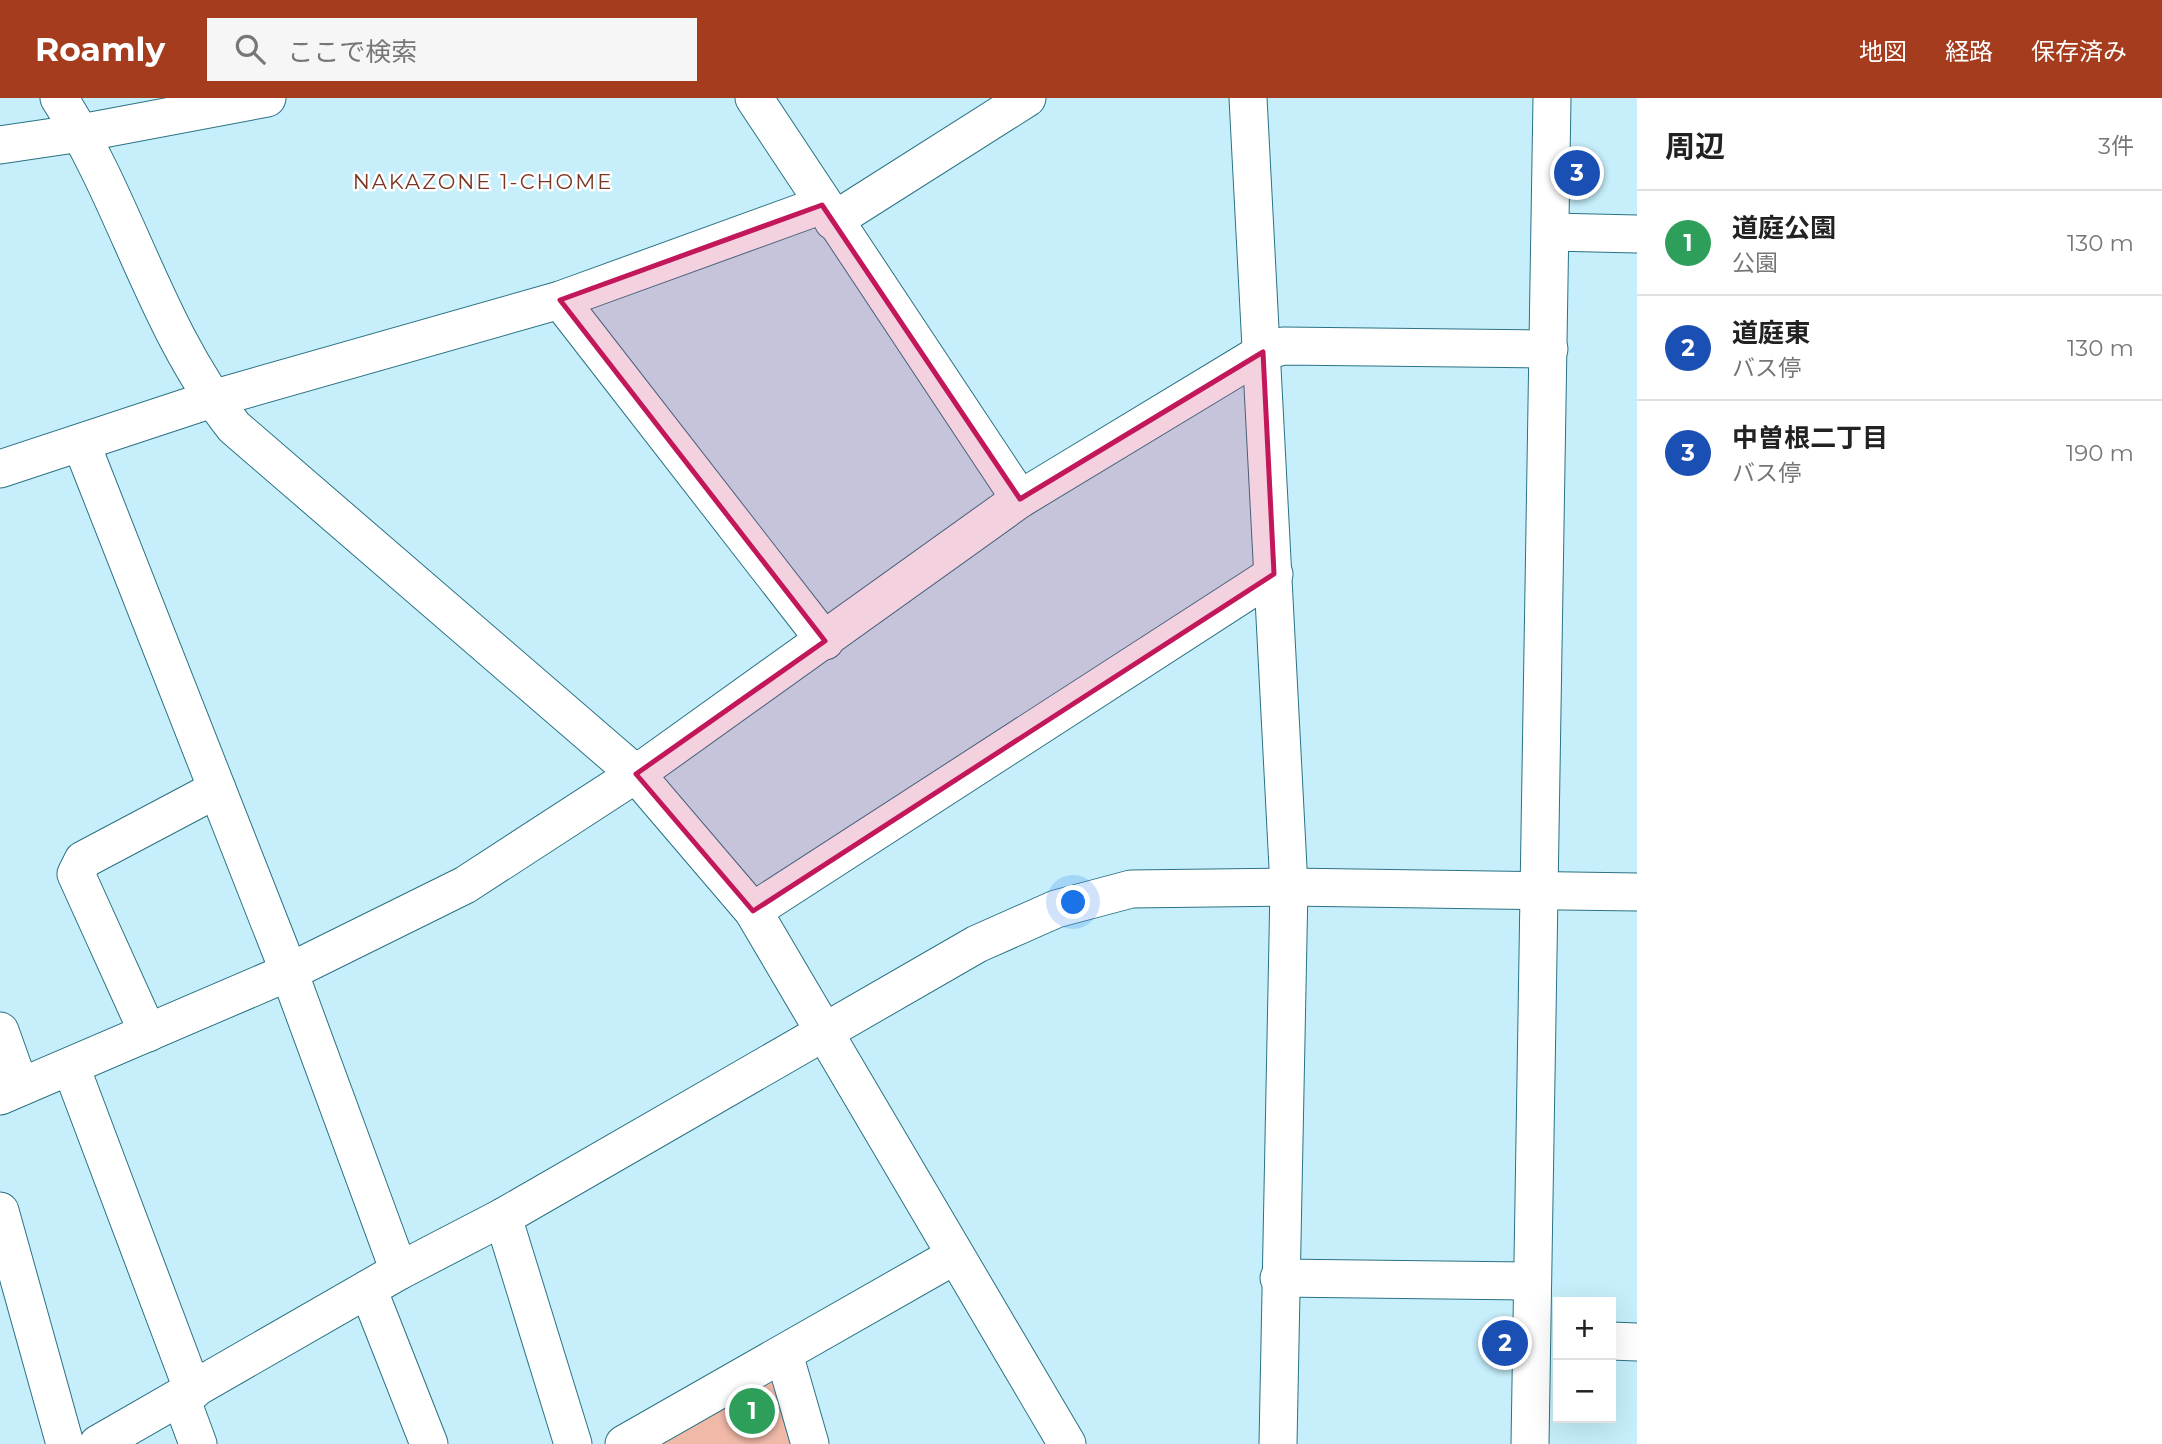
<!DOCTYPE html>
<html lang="ja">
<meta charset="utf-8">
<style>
body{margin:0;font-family:Montserrat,"Noto Sans JP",sans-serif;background:#f6f6f6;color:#222}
.controls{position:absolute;right:21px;bottom:21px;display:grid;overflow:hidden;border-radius:0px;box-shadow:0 7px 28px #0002}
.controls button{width:63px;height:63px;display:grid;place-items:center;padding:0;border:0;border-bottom:2px solid #e0e0e0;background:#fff;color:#222;font:35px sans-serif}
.you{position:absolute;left:1074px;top:805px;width:24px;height:24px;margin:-18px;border:5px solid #fff;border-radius:50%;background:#1a73e8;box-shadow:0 0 0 10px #1a73e833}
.badge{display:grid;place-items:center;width:46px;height:46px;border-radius:50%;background:#a43c1d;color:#fff;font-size:23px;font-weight:700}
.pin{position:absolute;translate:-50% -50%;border:4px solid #fff;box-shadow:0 2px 7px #0006}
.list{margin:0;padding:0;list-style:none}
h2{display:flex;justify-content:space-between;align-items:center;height:91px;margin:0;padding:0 28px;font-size:30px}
h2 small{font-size:23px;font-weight:400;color:#767676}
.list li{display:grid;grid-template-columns:46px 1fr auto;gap:21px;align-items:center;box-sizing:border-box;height:105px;padding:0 28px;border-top:2px solid #e0e0e0}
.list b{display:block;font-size:26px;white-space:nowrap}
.list p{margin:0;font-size:23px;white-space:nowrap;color:#767676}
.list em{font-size:23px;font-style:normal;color:#767676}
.icon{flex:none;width:38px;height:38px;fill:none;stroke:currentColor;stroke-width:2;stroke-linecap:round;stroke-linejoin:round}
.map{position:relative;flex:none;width:1637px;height:1346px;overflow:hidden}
header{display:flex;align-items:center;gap:42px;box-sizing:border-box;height:98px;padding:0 35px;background:#a43c1d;color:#fff}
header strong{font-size:33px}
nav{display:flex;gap:38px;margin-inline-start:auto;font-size:24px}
.search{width:490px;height:63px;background:#f6f6f6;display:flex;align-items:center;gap:18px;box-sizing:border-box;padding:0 24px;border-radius:0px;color:#767676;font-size:26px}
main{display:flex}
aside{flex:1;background:#fff}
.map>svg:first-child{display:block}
</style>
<header>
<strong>Roamly</strong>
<div class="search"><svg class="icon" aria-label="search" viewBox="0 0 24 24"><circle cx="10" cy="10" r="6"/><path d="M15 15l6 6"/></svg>ここで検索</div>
<nav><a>地図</a><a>経路</a><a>保存済み</a></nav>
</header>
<main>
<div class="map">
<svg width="1637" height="1346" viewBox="0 0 1637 1346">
<rect width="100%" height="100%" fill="#c6effb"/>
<polygon fill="#f1b9a8" points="777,1281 796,1346 657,1346"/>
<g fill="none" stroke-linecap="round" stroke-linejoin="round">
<defs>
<g id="minor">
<path d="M59 0C127 105 155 230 234 329L636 676 753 813 1067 1346"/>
<polyline points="754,0 1020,401"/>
<polyline points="1248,0 1289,789 1278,1346"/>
<polyline points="0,47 81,35 267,0"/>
<polyline points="833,123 1027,0"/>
<polyline points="1551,134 1637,136"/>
<polyline points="560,202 825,543"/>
<polyline points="81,345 289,874 399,1173"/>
<polyline points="0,371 212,301 560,202 822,107"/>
<polyline points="753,813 1274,476"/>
<polyline points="0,933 20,989"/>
<polyline points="148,935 76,776 83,762 217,691"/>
<polyline points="71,969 193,1293"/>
<polyline points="0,998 289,874 465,787 636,676 1020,401 1263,254 1283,248 1549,251"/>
<polyline points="0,1113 65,1346"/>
<polyline points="503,1119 573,1346"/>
<polyline points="1279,1180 1532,1183"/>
<polyline points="368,1191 429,1346"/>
<polyline points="1611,1243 1637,1244"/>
<polyline points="784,1256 810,1346"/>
<polyline points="181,1300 198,1346"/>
<polyline points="98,1346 399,1173 503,1119 977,846 1056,811 1131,791 1289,789 1637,794"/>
<polyline points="624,1346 954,1158"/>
<polyline points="1530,1346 1552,0"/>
</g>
</defs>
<use href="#minor" stroke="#2b7283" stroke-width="39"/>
<use href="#minor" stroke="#fff" stroke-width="37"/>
</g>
<path fill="#c2185b" fill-opacity="0.2" stroke="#c2185b" stroke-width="5" stroke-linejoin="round" d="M822 107 1020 401 1263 254 1274 476 753 813 636 676 825 543 560 202Z"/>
<g text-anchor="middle" stroke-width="5" stroke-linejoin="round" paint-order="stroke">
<g font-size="21" letter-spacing="2" fill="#7b3723" stroke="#fff">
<text x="483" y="91">NAKAZONE 1-CHOME</text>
</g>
</g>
</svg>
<div class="controls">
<button>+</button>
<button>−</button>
</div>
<div class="you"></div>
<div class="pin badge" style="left:752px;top:1313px;background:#2e9e5b">1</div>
<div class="pin badge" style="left:1505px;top:1245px;background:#1a4fb4">2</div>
<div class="pin badge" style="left:1577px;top:75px;background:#1a4fb4">3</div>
</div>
<aside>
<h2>周辺<small>3件</small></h2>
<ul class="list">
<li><span class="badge" style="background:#2e9e5b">1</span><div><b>道庭公園</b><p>公園</p></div><em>130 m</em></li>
<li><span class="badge" style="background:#1a4fb4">2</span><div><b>道庭東</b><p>バス停</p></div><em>130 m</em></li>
<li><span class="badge" style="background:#1a4fb4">3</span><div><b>中曽根二丁目</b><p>バス停</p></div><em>190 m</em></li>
</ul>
</aside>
</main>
